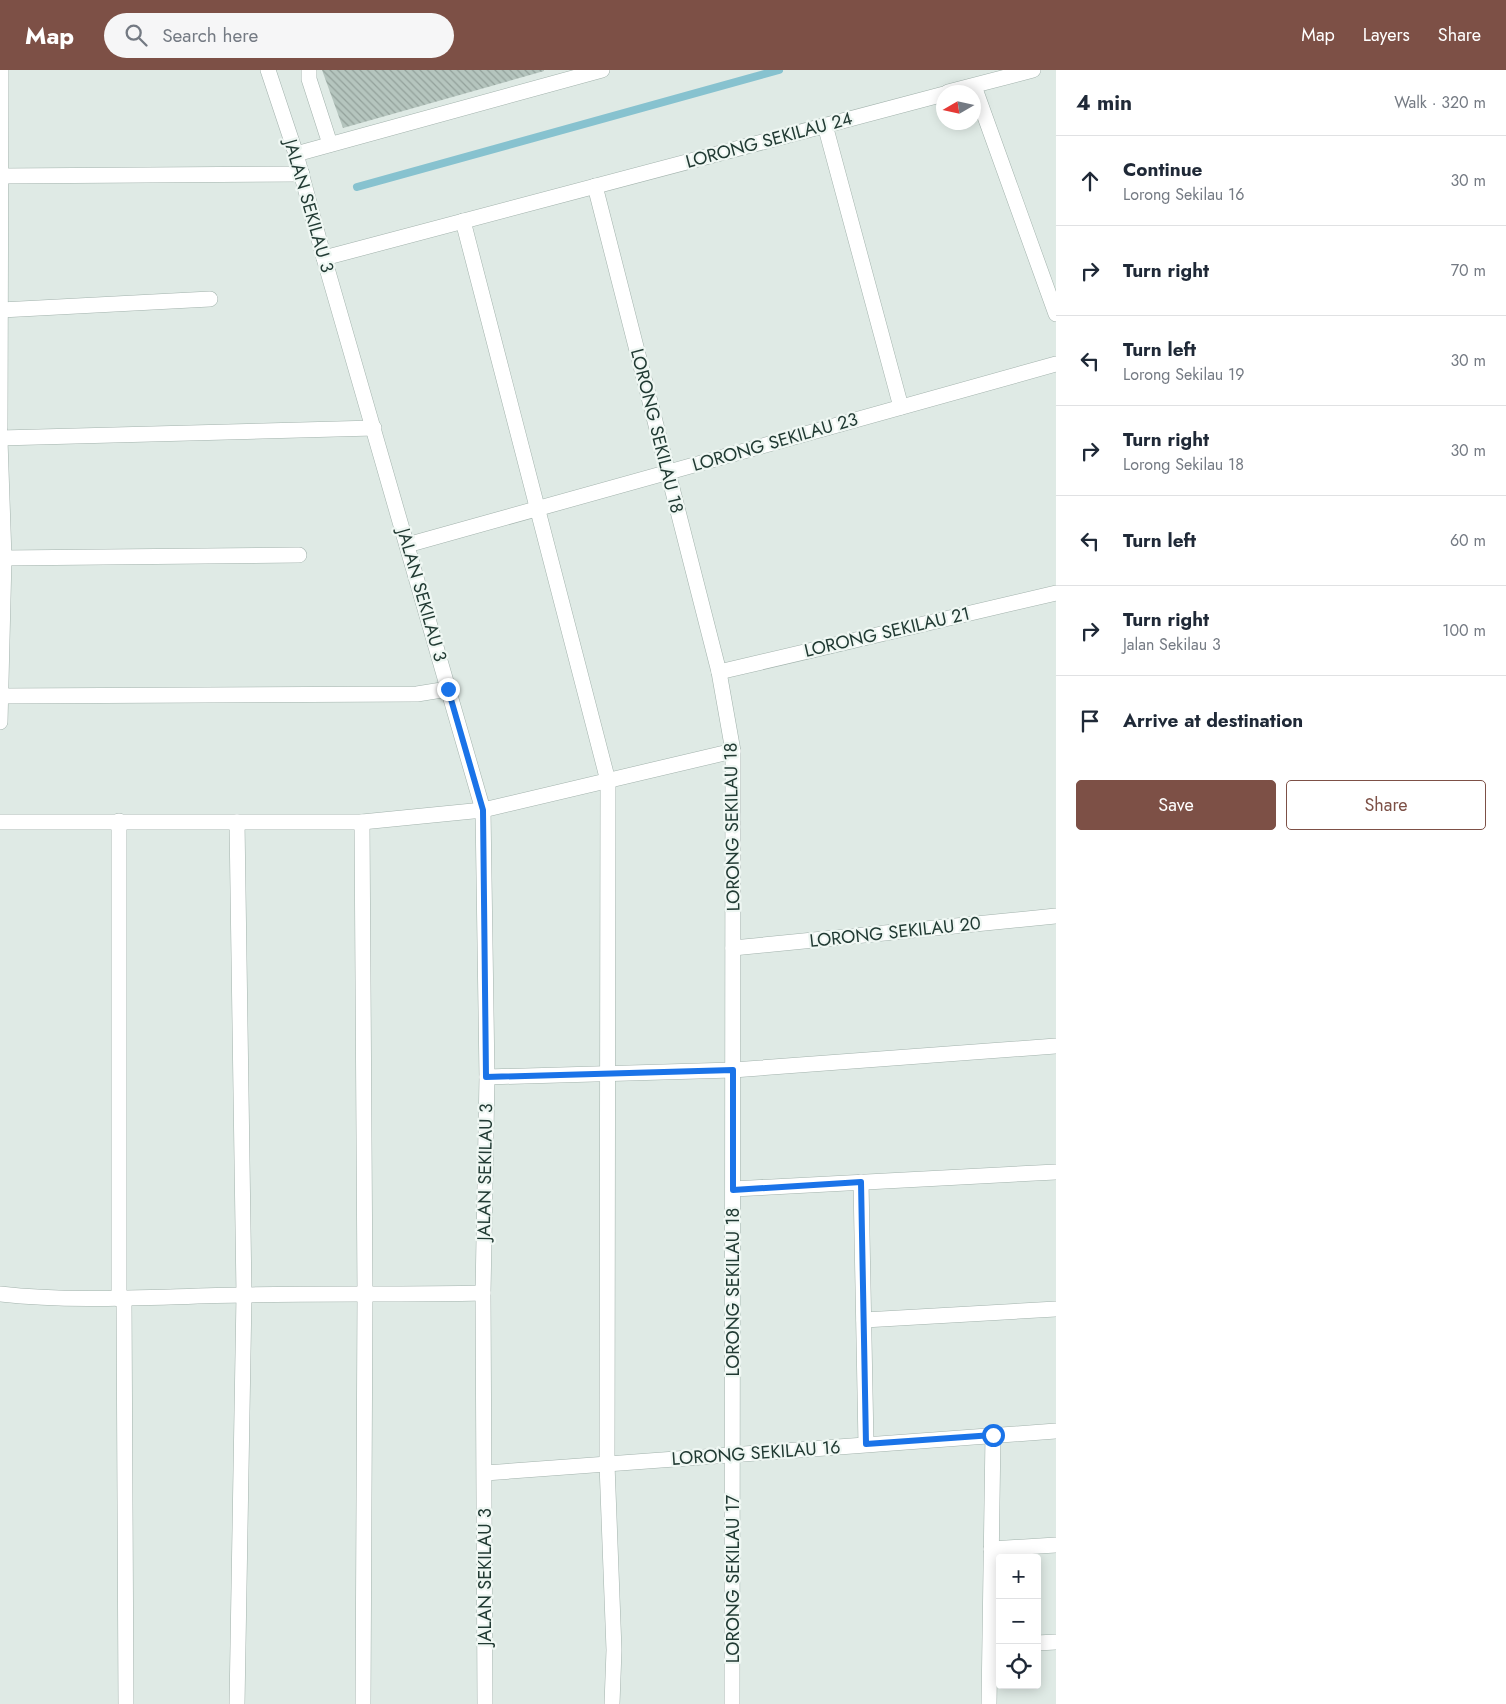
<!DOCTYPE html>
<meta charset="utf-8">
<style>
body{margin:0;font-family:Jost,sans-serif;background:#f6f6f7;color:#1f2937}
.controls{position:absolute;right:15px;bottom:15px;display:grid;overflow:hidden;border-radius:5px;box-shadow:0 2px 12px #0003}
.controls button{width:45px;height:45px;display:grid;place-items:center;padding:0;border:0;border-bottom:1px solid #e0e1e3;background:#fff;color:#1f2937;font:25px sans-serif}
.compass{position:absolute;left:936px;top:15px;width:45px;height:45px;border-radius:50%;background:#fff;box-shadow:0 2px 12px #0003;rotate:261deg}
.stop{position:absolute;width:15px;height:15px;margin:-11px;border:4px solid #1a73e8;border-radius:50%;background:#fff}
.stop.end{background:#1a73e8;border-color:#fff;box-shadow:0 1px 5px #0008}
.list{margin:0;padding:0;list-style:none}
h2{display:flex;justify-content:space-between;align-items:center;height:65px;margin:0;padding:0 20px;font-size:21px}
h2 small{font-size:16px;font-weight:400;color:#747a83}
.list li{display:grid;grid-template-columns:32px 1fr auto;gap:15px;align-items:center;box-sizing:border-box;height:90px;padding:0 20px;border-top:1px solid #e0e1e3}
.list b{display:block;font-size:19px;white-space:nowrap}
.list p{margin:0;font-size:16px;white-space:nowrap;color:#747a83}
.list em{font-size:16px;font-style:normal;color:#747a83}
.actions{display:flex;gap:10px;padding:15px 20px}
.actions a{flex:1;padding:11px 0;border:1px solid #7d5046;border-radius:5px;text-align:center;font-size:18px;color:#7d5046}
.actions .main{background:#7d5046;color:#fff}
.icon{flex:none;width:28px;height:28px;fill:none;stroke:currentColor;stroke-width:2;stroke-linecap:round;stroke-linejoin:round}
.map{position:relative;flex:none;width:1056px;height:1634px;overflow:hidden}
header{display:flex;align-items:center;gap:30px;box-sizing:border-box;height:70px;padding:0 25px;background:#7d5046;color:#fff}
header strong{font-size:24px}
nav{display:flex;gap:28px;margin-inline-start:auto;font-size:18px}
.search{width:350px;height:45px;background:#f6f6f7;display:flex;align-items:center;gap:12px;box-sizing:border-box;padding:0 18px;border-radius:28px;color:#747a83;font-size:19px}
main{display:flex}
aside{flex:1;background:#fff}
.map>svg:first-child{display:block}
</style>
<header>
<strong>Map</strong>
<div class="search"><svg class="icon" aria-label="search" viewBox="0 0 24 24"><circle cx="10" cy="10" r="6"/><path d="M15 15l6 6"/></svg>Search here</div>
<nav><a>Map</a><a>Layers</a><a>Share</a></nav>
</header>
<main>
<div class="map">
<svg width="1056" height="1634" viewBox="0 0 1056 1634">
<defs>
<pattern id="building-back-hatch" width="6" height="6" patternUnits="userSpaceOnUse" patternTransform="scale(1.25)"><rect width="6" height="6" fill="#b5c5be"/><path d="M-1 5l2 2M0 0l6 6M5-1l2 2" fill="none" stroke="#93a19b"/></pattern>
</defs>
<rect width="100%" height="100%" fill="#dfeae5"/>
<g fill="none" stroke-linecap="round" stroke-linejoin="round">
<polyline stroke="#87c2cf" stroke-width="8" points="357,117 779,0"/>
</g>
<polygon fill="url(#building-back-hatch)" points="322,0 544,0 544,1 343,58"/>
<g fill="none" stroke-linecap="round" stroke-linejoin="round">
<defs>
<g id="minor">
<polyline points="268,0 296,84 324,188 483,740 487,1007 483,1223 485,1634"/>
<polyline points="309,0 309,9 330,74"/>
<polyline points="974,16 1056,244"/>
<polyline points="948,22 1033,0"/>
<polyline points="825,55 901,337"/>
<polyline points="296,84 602,0"/>
<polyline points="1,106 302,104"/>
<polyline points="595,116 719,602 733,681 732,1634"/>
<polyline points="463,151 608,711 607,1394 614,1580 612,1634"/>
<polyline points="324,188 944,24"/>
<polyline points="1,240 210,229"/>
<polyline points="0,358 1,0"/>
<polyline points="0,368 374,358"/>
<polyline points="0,370 4,488 0,652"/>
<polyline points="407,475 1056,294"/>
<polyline points="4,488 299,485"/>
<polyline points="719,602 1056,523"/>
<polyline points="1,626 417,624 448,619"/>
<polyline points="119,751 119,1229"/>
<polyline points="0,752 362,752 483,740 733,681"/>
<polyline points="362,752 365,1225 363,1634"/>
<polyline points="733,878 1056,846"/>
<polyline points="487,1007 733,1000 1056,976"/>
<polyline points="861,1112 866,1374"/>
<polyline points="733,1119 1056,1102"/>
<path d="M0 1224C81 1233 162 1226 244 1225 323 1223 404 1225 483 1223"/>
<polyline points="124,1229 126,1634"/>
<polyline points="864,1250 1056,1239"/>
<polyline points="485,1403 1056,1361"/>
<polyline points="991,1479 1056,1475"/>
<polyline points="1037,1573 1056,1572"/>
<polyline points="237,1634 244,1225 237,752"/>
<polyline points="989,1634 993,1365"/>
</g>
</defs>
<use href="#minor" stroke="#a2b2ac" stroke-width="16"/>
<use href="#minor" stroke="#fff" stroke-width="15"/>
</g>
<g fill="none" stroke-linecap="round" stroke-linejoin="round">
<polyline stroke="#1a73e8" stroke-width="6" points="448,619 483,740 486,1007 733,1000 733,1120 861,1112 866,1374 993,1365"/>
</g>
<g text-anchor="middle" stroke-width="4.5" stroke-linejoin="round" paint-order="stroke">
<g font-size="18" fill="#213a33" stroke="#eff7f3">
<text transform="translate(769 70) rotate(-15)" y="6">LORONG SEKILAU 24</text>
<text transform="translate(309 136) rotate(74)" y="6">JALAN SEKILAU 3</text>
<text transform="translate(657 361) rotate(76)" y="6">LORONG SEKILAU 18</text>
<text transform="translate(775 372) rotate(-16)" y="6">LORONG SEKILAU 23</text>
<text transform="translate(422 525) rotate(74)" y="6">JALAN SEKILAU 3</text>
<text transform="translate(887 562) rotate(-13)" y="6">LORONG SEKILAU 21</text>
<text transform="translate(732 757) rotate(-91)" y="6">LORONG SEKILAU 18</text>
<text transform="translate(895 862) rotate(-6)" y="6">LORONG SEKILAU 20</text>
<text transform="translate(485 1102) rotate(-89)" y="6">JALAN SEKILAU 3</text>
<text transform="translate(733 1222) rotate(-90)" y="6">LORONG SEKILAU 18</text>
<text transform="translate(756 1383) rotate(-4)" y="6">LORONG SEKILAU 16</text>
<text transform="translate(485 1507) rotate(-90)" y="6">JALAN SEKILAU 3</text>
<text transform="translate(733 1509) rotate(-90)" y="6">LORONG SEKILAU 17</text>
</g>
</g>
</svg>
<div class="controls">
<button>+</button>
<button>−</button>
<button><svg class="icon" aria-label="locate" viewBox="0 0 24 24"><circle cx="12" cy="12" r="6"/><path d="M12 2v4M12 18v4M2 12h4M18 12h4"/></svg></button>
</div>
<svg class="compass" viewBox="-18 -18 36 36"><path d="M0-13l5 13h-10z" fill="#e53935"/><path d="M0 13l5-13h-10z" fill="#747a83"/></svg>
<div class="stop" style="left:993px;top:1365px"></div>
<div class="stop end" style="left:448px;top:619px"></div>
</div>
<aside>
<h2>4 min<small>Walk · 320 m</small></h2>
<ul class="list">
<li><svg class="icon" aria-label="ahead" viewBox="0 0 24 24"><path d="M12 20V5M6 11l6-6 6 6"/></svg><div><b>Continue</b><p>Lorong Sekilau 16</p></div><em>30 m</em></li>
<li><svg class="icon" aria-label="right" viewBox="0 0 24 24"><path d="M7 20v-9h11M14 6l5 5-5 5"/></svg><div><b>Turn right</b></div><em>70 m</em></li>
<li><svg class="icon" aria-label="left" viewBox="0 0 24 24"><path d="M17 20v-9H6M10 6l-5 5 5 5"/></svg><div><b>Turn left</b><p>Lorong Sekilau 19</p></div><em>30 m</em></li>
<li><svg class="icon" aria-label="right" viewBox="0 0 24 24"><path d="M7 20v-9h11M14 6l5 5-5 5"/></svg><div><b>Turn right</b><p>Lorong Sekilau 18</p></div><em>30 m</em></li>
<li><svg class="icon" aria-label="left" viewBox="0 0 24 24"><path d="M17 20v-9H6M10 6l-5 5 5 5"/></svg><div><b>Turn left</b></div><em>60 m</em></li>
<li><svg class="icon" aria-label="right" viewBox="0 0 24 24"><path d="M7 20v-9h11M14 6l5 5-5 5"/></svg><div><b>Turn right</b><p>Jalan Sekilau 3</p></div><em>100 m</em></li>
<li><svg class="icon" aria-label="arrive" viewBox="0 0 24 24"><path d="M6 21V4h12l-3 4 3 4H6"/></svg><div><b>Arrive at destination</b></div></li>
</ul>
<div class="actions"><a class="main">Save</a><a>Share</a></div>
</aside>
</main>
